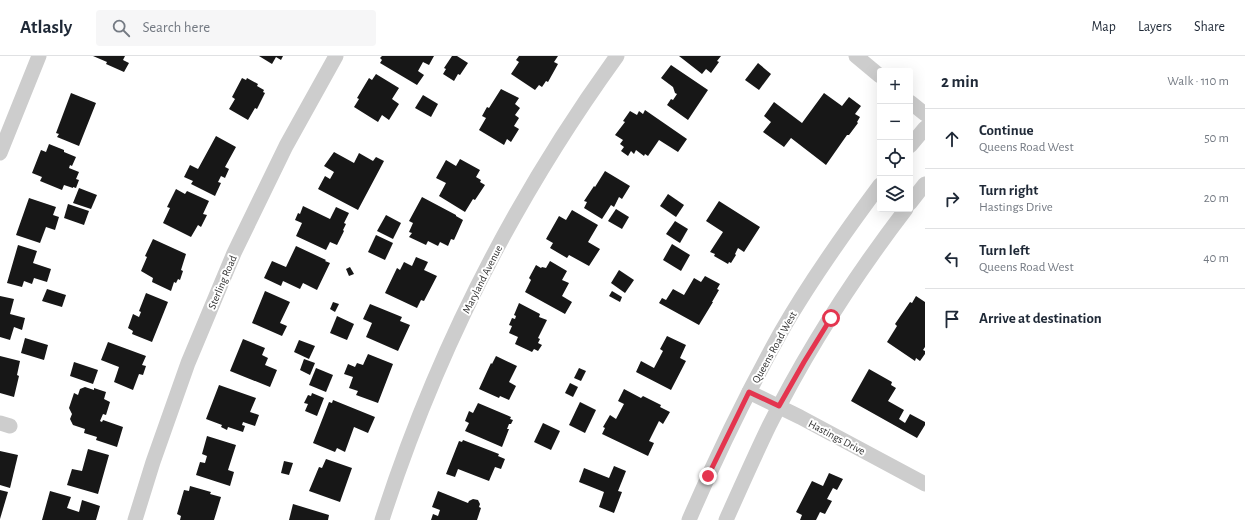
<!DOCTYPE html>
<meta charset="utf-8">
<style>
body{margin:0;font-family:"Alegreya Sans",sans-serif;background:#f6f6f7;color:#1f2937}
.controls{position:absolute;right:12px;top:12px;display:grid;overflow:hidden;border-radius:4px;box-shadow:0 4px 16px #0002}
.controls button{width:36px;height:36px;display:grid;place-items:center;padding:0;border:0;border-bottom:1px solid #e0e1e3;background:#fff;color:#1f2937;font:20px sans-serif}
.stop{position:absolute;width:12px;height:12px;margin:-9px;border:3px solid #e4354f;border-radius:50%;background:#fff}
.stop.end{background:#e4354f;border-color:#fff;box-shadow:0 1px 4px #0008}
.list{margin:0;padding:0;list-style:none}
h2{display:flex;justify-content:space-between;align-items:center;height:52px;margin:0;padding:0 16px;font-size:17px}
h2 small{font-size:13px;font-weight:400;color:#747a83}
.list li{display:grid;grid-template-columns:26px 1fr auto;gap:12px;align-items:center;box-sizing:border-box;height:60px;padding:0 16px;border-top:1px solid #e0e1e3}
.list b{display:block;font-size:15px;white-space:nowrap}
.list p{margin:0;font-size:13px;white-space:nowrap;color:#747a83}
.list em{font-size:13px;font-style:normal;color:#747a83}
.icon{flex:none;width:22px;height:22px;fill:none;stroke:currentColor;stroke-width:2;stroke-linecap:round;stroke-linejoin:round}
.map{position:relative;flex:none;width:925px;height:464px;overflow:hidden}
header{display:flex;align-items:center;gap:24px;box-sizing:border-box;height:56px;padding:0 20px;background:#fff;border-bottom:1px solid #e0e1e3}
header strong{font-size:19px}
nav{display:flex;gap:22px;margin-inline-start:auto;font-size:14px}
.search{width:280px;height:36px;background:#f6f6f7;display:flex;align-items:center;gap:10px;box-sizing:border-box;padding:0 14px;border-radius:4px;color:#747a83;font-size:15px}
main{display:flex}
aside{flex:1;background:#fff}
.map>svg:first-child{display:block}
</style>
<header>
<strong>Atlasly</strong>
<div class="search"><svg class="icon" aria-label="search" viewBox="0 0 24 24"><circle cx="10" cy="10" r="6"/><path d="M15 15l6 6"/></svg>Search here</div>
<nav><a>Map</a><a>Layers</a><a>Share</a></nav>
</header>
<main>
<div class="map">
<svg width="925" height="464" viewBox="0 0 925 464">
<rect width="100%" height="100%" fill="#fff"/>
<g fill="#171717">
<polygon points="93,0 125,0 123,4 129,7 124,16 106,8 107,6"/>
<polygon points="259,0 283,0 281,4 276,1 272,8"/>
<polygon points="382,0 434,0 429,9 423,6 418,15 424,19 417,29 380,7 382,4 380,2"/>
<polygon points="452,0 457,0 468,7 460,19 458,18 454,25 443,18 446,13 444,12"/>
<polygon points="519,0 558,0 554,6 558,8 548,26 546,25 542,31 539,29 535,34 511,18 519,6 516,4"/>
<polygon points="679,0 721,0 717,5 719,6 711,17 706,13 702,18"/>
<polygon points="758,7 771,18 759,34 745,24"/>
<polygon points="671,9 708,34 688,64 667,49 671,43 673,44 677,38 675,37 673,31 661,22"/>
<polygon points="376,18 399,32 392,43 399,48 389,64 382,59 378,66 354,51 359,43 357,42 369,22 372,24"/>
<polygon points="242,22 246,24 247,22 258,28 257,30 264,34 263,36 265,37 257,53 255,52 248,64 229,53 235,43 232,41"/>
<polygon points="501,33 519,42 515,48 520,52 515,59 519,62 514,70 519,73 511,86 507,83 504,89 479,74 486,62 482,60 487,51 489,52"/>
<polygon points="71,37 96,47 79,90 57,81 59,78 56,77"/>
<polygon points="824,37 842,50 849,41 861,50 855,58 860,61 857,66 858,67 849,79 847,79 826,109 791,82 784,91 763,76 771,66 764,60 774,46 802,67"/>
<polygon points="423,39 438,48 431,61 415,52"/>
<polygon points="645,54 687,83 678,96 659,84 648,100 645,98 644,100 636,94 634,98 631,95 628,100 621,95 624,91 620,88 623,84 615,79 625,66 623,65 630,55 637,59 639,55 643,58"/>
<polygon points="216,80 236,91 225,111 229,113 225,122 221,120 218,126 221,127 215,140 191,128 193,125 184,121 190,109 198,113"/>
<polygon points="49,88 64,94 64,96 76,101 72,110 70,109 69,112 79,116 76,123 79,124 76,132 73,131 73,132 64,129 62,134 40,125 42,121 32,117 41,94 46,96"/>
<polygon points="334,96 354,107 359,97 373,105 376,101 384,105 358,154 318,133 325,120 330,123 334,116 324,110"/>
<polygon points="460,103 480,114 476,121 481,124 480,126 485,129 475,144 473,143 465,156 439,140 446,127 436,122 446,104 456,110"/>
<polygon points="605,115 630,130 622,143 619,141 614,151 611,149 602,163 584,152 587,146 584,145 594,130 595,131"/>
<polygon points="79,132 97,139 91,153 73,147"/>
<polygon points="176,133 185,138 187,135 209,145 203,158 207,159 201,171 198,169 191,181 163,167 170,152 167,151"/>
<polygon points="668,138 684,149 676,161 660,150"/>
<polygon points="422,141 456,159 456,160 463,164 454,184 451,183 448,190 440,186 438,190 428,185 426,189 409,181 412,177 409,176 413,167 409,165"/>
<polygon points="29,142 56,151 53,159 59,161 55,174 46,171 40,187 16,179"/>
<polygon points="719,145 760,171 744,196 738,192 735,198 736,199 731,207 729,206 728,208 714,200 715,198 710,196 723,176 706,165"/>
<polygon points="68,148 89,155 84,169 64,162"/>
<polygon points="303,150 330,163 336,151 349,157 344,167 346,168 343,174 344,175 337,189 330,186 326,194 296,180 302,167 295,164 298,157 300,158"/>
<polygon points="616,153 629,161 622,173 608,165"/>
<polygon points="572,154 598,169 588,186 600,193 589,210 569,199 567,202 550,192 553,187 546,183 559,160 566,164"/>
<polygon points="386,159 401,167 393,183 377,175"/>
<polygon points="675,165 688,173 680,187 666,178"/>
<polygon points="376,179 393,187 385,204 368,196"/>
<polygon points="153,183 186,198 181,214 183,215 180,224 178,223 176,227 174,226 171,235 152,226 153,222 141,215 147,201 145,200"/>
<polygon points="672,188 690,199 681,215 663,204"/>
<polygon points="18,189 37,195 33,207 51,213 47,226 34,222 32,228 24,225 22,231 7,227"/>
<polygon points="296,190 326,204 325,205 330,207 317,234 303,227 300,233 283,225 281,230 264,222 272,205 286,211"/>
<polygon points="416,201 428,206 424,214 437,220 424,245 421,244 417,252 385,237 397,212 400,214 404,206 412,210"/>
<polygon points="550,205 567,215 562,224 569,227 562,240 572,246 565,258 525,236 531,224 529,222 536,209 541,212 542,211 546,212"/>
<polygon points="350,211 354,218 349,220 346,213"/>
<polygon points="619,214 634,224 625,237 611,227"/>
<polygon points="705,220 720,228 717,233 719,234 712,246 713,246 699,269 659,247 662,242 666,244 673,233 684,239 694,222 701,226"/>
<polygon points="47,233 66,239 62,251 42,245"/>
<polygon points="265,235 290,246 280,267 287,270 282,280 252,267"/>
<polygon points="612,235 622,241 620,246 609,240"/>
<polygon points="146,237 168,246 152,286 132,278 133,275 128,272 133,258 139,261 141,256 139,255"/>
<polygon points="0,240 14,243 10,258 25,262 22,274 14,271 10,284 0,281"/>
<polygon points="916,240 925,246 925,291 923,294 925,295 925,298 920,305 916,302 915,305 887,286 897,270 895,268 910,246 912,247"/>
<polygon points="333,246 339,248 335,256 330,253"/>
<polygon points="519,247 540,258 539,261 547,264 538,282 540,283 538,287 542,289 538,295 534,293 532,296 515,288 518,281 509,277 512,270 509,269 512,262 515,263 516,260 514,259"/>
<polygon points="370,248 402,261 400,265 410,269 398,295 366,281 372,267 363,263"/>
<polygon points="337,260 354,268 347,284 330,277"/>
<polygon points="667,280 686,289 680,302 686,305 671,334 636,316 641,305 654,312 663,295 660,293"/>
<polygon points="25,282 48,289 44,304 21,297"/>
<polygon points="243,283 265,292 262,299 268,302 265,309 277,314 270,331 230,315"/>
<polygon points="299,284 315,290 309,303 294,296"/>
<polygon points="108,286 146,300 142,309 146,310 143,319 139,318 133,334 114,326 119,311 101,304"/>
<polygon points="368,298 393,308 378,347 356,339 358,335 349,332 353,321 344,318 348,308 355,311 357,307 363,309"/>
<polygon points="0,300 20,305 17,319 19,320 14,341 0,337"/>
<polygon points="496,300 517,310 509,326 516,330 509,344 500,340 499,342 479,333 491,307 492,308"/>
<polygon points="304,303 315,307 310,319 300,314"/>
<polygon points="74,306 98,314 93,328 70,320"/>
<polygon points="316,312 333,319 326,336 309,329"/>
<polygon points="579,312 586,315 581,325 574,322"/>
<polygon points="869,313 892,326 891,329 896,332 888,345 904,354 899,363 905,367 910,358 925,366 925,369 917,382 851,345"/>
<polygon points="570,327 578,331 573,341 565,337"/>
<polygon points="219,329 256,342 250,356 259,359 255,370 243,366 242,369 245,370 243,376 228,371 227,374 221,371 222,369 206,363"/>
<polygon points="85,331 94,334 94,332 106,336 104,343 110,346 106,359 103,358 100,365 102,366 103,364 123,371 117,391 96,384 97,381 84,377 85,373 73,369 70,363 72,358 69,352 74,337 78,339 80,333"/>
<polygon points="624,333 641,342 643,340 661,349 660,351 670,356 663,368 659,365 649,385 654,387 648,400 602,378 605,372 603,371 610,359 616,363 624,348 618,345"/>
<polygon points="312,337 324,342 317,360 305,355 308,348 304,347 308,339 311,340"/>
<polygon points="333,344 375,361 368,377 354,371 345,396 337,392 335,396 313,387 329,346 332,347"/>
<polygon points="580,346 596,354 585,377 569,369"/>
<polygon points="478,347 511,361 510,363 513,364 511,368 509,368 507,373 509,373 502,391 465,375 469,367 465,365 469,355 473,357"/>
<polygon points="543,367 560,375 551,394 534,386"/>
<polygon points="207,380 236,389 228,414 234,416 230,430 196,419 200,406 205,407 207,400 202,398"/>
<polygon points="463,384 499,398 498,400 505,403 501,413 495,411 489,425 458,413 455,421 446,418 459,385 462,386"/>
<polygon points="88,393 109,399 98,438 67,429 72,413 82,415"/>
<polygon points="0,395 18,399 10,432 0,429"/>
<polygon points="326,403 352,412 340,446 309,435 319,411 322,412"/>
<polygon points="284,405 293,407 289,419 281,417"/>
<polygon points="614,410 626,415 618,435 622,436 614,457 599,451 604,436 579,426 584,412 609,422"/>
<polygon points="829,417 843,423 837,434 833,432 827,443 832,445 825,458 820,456 816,464 800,464 802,459 796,456 812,425 823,430"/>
<polygon points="190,430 211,436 210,438 221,441 214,464 180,464 181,460 177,458 184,434 189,435"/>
<polygon points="0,434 8,436 0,463"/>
<polygon points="50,435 71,441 67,452 79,456 82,444 100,450 96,464 42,464"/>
<polygon points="438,435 468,447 469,445 473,443 478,444 480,448 479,451 481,452 477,464 431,464 433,458 438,460 440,454 432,451"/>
<polygon points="293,448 329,459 328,464 289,464"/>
</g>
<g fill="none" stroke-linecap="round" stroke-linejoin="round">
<g stroke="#cdcdcd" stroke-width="15">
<polyline points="856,0 880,20"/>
<polyline points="910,46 925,58"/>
<polyline points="910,90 925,72"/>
<polyline points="0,97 39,0"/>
<polyline points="910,147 925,128"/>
<polyline points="749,336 800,361 925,428"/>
<polyline points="0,367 10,370"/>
<polyline points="135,464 153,406 188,307 234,197 286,90 336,0"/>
<path d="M382 464C435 299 515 141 617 0"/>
<path d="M689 464C717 399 747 337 781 276 810 225 845 176 880 129"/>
<path d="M726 464C740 433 754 401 769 370 807 294 854 221 906 153"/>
</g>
</g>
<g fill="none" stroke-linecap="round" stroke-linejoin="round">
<polyline stroke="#e4354f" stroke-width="5" points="708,420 749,336 779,350 804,306 831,262"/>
</g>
<g text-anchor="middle" stroke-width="4" stroke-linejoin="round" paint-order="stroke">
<g font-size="11" fill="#303030" stroke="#fff">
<text transform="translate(482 223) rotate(-63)" y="4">Maryland Avenue</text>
<text transform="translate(222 226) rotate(-67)" y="4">Sterling Road</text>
<text transform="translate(774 291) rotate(-61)" y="4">Queens Road West</text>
<text transform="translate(837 381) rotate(28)" y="4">Hastings Drive</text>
</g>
</g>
</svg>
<div class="controls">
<button>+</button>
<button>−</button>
<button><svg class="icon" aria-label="locate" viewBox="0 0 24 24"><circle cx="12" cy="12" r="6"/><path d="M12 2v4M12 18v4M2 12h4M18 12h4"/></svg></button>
<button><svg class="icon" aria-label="layers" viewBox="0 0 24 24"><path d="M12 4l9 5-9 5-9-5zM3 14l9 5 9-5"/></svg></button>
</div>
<div class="stop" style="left:831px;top:262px"></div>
<div class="stop end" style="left:708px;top:420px"></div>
</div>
<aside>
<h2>2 min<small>Walk · 110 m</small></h2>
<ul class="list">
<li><svg class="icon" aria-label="ahead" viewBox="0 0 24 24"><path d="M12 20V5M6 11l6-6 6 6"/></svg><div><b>Continue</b><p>Queens Road West</p></div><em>50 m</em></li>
<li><svg class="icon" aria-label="right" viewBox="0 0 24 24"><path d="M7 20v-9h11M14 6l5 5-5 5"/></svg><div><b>Turn right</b><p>Hastings Drive</p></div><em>20 m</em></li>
<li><svg class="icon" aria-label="left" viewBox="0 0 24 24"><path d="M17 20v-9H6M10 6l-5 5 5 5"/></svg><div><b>Turn left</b><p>Queens Road West</p></div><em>40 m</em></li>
<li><svg class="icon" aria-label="arrive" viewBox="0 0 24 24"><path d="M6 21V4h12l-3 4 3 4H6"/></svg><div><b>Arrive at destination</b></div></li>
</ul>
</aside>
</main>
